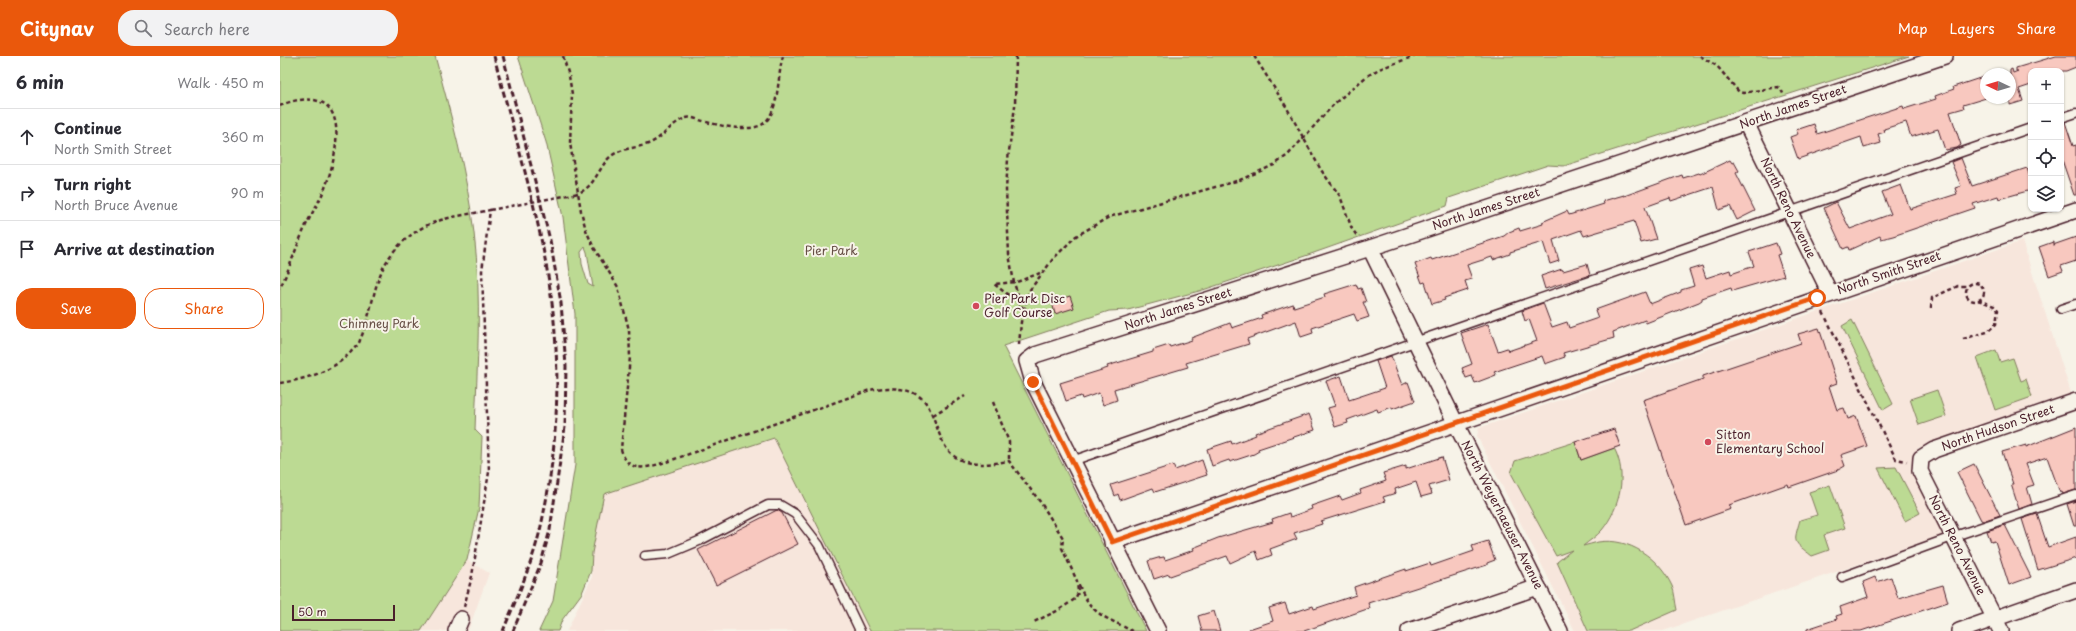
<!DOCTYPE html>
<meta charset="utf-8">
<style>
body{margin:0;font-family:"Playpen Sans",sans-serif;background:#f2f2f3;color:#2b2b33}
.controls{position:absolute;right:12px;top:12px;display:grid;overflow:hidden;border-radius:8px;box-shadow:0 1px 3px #0004}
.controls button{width:36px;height:36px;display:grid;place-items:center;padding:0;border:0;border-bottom:1px solid #e1e1e2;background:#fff;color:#2b2b33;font:20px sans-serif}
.compass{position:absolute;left:1700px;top:12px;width:36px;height:36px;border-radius:50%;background:#fff;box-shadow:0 1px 3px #0004;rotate:274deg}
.scale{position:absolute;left:12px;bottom:10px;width:103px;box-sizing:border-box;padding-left:4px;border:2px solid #4a1f2b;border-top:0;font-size:11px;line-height:14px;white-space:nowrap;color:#4a1f2b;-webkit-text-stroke:3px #f7f3e8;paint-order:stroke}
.stop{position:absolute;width:12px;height:12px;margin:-9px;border:3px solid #ea580c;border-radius:50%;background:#fff}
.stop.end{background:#ea580c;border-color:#fff;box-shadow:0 1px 4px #0008}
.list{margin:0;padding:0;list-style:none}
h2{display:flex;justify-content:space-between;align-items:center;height:52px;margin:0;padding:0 16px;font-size:17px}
h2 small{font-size:13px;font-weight:400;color:#7c7c81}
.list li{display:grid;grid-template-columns:26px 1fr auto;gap:12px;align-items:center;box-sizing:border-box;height:56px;padding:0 16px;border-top:1px solid #e1e1e2}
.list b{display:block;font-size:15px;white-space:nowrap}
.list p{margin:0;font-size:13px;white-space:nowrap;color:#7c7c81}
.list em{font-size:13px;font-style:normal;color:#7c7c81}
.actions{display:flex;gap:8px;padding:12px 16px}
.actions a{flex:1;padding:9px 0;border:1px solid #ea580c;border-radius:16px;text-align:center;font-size:14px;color:#ea580c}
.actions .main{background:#ea580c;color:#fff}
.icon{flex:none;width:22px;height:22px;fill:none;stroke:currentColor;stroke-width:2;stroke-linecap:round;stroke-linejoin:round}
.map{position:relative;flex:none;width:1796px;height:575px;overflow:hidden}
header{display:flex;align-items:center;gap:24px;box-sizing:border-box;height:56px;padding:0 20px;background:#ea580c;color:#fff}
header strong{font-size:19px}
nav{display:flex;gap:22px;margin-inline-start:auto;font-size:14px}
.search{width:280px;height:36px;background:#f2f2f3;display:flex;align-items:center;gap:10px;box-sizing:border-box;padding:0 14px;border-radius:16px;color:#7c7c81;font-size:15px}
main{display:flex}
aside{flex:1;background:#fff}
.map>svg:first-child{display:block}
</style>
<header>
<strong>Citynav</strong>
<div class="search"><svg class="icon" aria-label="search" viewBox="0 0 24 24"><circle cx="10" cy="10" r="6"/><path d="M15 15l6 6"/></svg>Search here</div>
<nav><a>Map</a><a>Layers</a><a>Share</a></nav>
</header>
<main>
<aside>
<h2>6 min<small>Walk · 450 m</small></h2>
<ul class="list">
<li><svg class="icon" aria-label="ahead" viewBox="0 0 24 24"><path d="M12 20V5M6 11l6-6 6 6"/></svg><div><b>Continue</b><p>North Smith Street</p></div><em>360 m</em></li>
<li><svg class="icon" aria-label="right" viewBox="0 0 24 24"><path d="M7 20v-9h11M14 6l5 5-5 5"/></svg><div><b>Turn right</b><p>North Bruce Avenue</p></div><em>90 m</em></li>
<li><svg class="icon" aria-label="arrive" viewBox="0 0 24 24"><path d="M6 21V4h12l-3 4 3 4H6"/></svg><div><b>Arrive at destination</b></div></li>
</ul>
<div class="actions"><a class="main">Save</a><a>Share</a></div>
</aside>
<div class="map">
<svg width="1796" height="575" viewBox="0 0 1796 575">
<rect width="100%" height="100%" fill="#f7f3e8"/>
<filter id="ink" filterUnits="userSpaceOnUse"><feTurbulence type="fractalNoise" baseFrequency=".025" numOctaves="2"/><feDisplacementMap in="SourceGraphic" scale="8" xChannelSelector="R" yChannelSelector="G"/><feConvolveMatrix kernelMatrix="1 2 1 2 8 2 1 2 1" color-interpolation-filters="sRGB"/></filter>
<g filter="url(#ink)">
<g fill="#f7e6dc">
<polygon points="1742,185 1791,337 1638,392 1632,403 1631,414 1664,479 1383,575 1295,575 1197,380 1199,372"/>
<polygon points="494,382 590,575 287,575 312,521 311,442"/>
<polygon points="187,504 209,517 188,575 141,575"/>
</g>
<g fill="#bcda93" stroke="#837c5f" fill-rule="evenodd">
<path d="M0 0H155C171 59 187 117 194 177 202 243 197 309 195 374L202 381 199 452 187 504 141 575H0Z"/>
<path d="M238 0H1629L1284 110 1268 109 1169 142 1167 150 1028 199 923 234 848 254 829 255 723 290 866 575H590L494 382 324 438 312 497 311 515 302 537 282 564 278 575H259L273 545 295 409V258L283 161 266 86ZM305 191 307 196 313 231 308 228 302 208 301 196Z"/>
<polygon points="1572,264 1613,348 1603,354 1562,270"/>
<polygon points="1716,294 1720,306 1733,302 1741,325 1746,323 1752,341 1715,354 1697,301"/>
<polygon points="1657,334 1666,360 1639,369 1630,343"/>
<path d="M1295 386 1301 404 1334 392C1348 418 1340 452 1322 474 1317 480 1309 485 1303 490 1308 489 1313 487 1318 486 1349 481 1379 502 1392 530 1395 537 1395 546 1397 554L1349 575H1308L1277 506 1292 494 1276 500 1231 417 1235 405Z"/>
<polygon points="1616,411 1640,457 1625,465 1598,412"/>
<path d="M1550 429 1565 472 1544 479 1549 494 1532 500C1513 485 1513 488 1520 464L1537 459 1529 436Z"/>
</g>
<g fill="#f8c8bf" stroke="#4a1f2b">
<polygon points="1776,0 1796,0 1796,11 1786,15 1751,15 1751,29 1739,33 1743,45 1730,49 1730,14 1732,13 1733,17 1738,15 1736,15 1736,12"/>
<polygon points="1706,20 1706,42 1683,49 1684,52 1670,56 1681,89 1677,92 1665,94 1658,73 1631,81 1626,66 1604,73 1605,76 1598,78 1601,87 1584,92 1581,81 1518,103 1510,81 1518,78 1516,74 1534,68 1537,78 1623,50 1624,53 1656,43 1655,40 1674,33 1673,31"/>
<polygon points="1785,66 1793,90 1796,89 1796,139 1794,139 1781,101 1781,67"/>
<polygon points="1681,102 1692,130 1747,112 1751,124 1751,134 1719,143 1718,140 1693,148 1695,152 1613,180 1601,183 1600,180 1569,194 1568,191 1563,193 1544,152 1556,146 1570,173 1611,158 1602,136 1621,129 1630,153 1677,138 1675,132 1681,130 1671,106"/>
<polygon points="1450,104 1452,107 1454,106 1459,115 1456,117 1475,155 1457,164 1450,150 1439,154 1433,131 1391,145 1390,142 1365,151 1376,183 1361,187 1354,165 1304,180 1301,174 1273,184 1279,205 1270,208 1263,186 1230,196 1230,198 1213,204 1212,201 1187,209 1192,223 1185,225 1188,234 1164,242 1165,244 1152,248 1145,226 1142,227 1135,208 1151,202 1152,204 1224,180 1229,176 1239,172 1240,175 1263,168 1262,166 1287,155 1289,159 1324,148 1323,145 1344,139 1344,140 1402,119 1403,122 1419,117 1420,118"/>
<polygon points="1796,181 1796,205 1781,210 1783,215 1769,220 1759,191 1773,186 1773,189"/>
<polygon points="1496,187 1500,198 1497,199 1504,220 1452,235 1451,232 1422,242 1422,244 1419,246 1366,267 1365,264 1333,276 1334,282 1283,297 1285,301 1265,308 1262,300 1214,316 1216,319 1195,327 1192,320 1186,322 1182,312 1192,308 1181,277 1208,268 1218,295 1227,292 1228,295 1257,285 1249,263 1245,265 1242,255 1263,247 1272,271 1287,266 1289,272 1318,262 1315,254 1365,236 1370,248 1401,236 1401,234 1414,230 1409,214 1422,210 1426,222 1450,214 1451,218 1474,210 1469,196"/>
<polygon points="1307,208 1310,219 1265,233 1261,220 1282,213 1283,215"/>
<polygon points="1076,228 1078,233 1081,232 1086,246 1083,246 1089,261 1077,265 1074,258 1032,272 1033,277 1021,281 1016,265 967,283 969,288 906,307 908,311 834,333 837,344 823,349 819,337 802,343 801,340 786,345 780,327 828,312 827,310 873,296 873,294 889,289 890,291 912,284 911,282 950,267 952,272 982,262 981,259 1013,248 1014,251 1045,241 1044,238"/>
<polygon points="790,240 794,252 775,258 772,246"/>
<polygon points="1539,272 1557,327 1549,330 1557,354 1564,352 1568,363 1576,360 1587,390 1561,399 1565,410 1558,414 1509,431 1508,428 1449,449 1451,453 1406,469 1363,344 1423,323 1423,320 1521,287 1518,278"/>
<polygon points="1111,300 1122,329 1128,326 1135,345 1112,353 1112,351 1098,356 1097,353 1067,364 1068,367 1055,371 1048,352 1055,350 1046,325 1061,320 1069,344 1105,332 1096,305"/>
<polygon points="1029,358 1035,374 978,393 979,395 974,398 950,406 949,404 932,410 927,393 951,385 952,388 976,379 975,377"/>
<polygon points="1796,371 1796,434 1783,438 1782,436 1780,437 1767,401 1746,408 1754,429 1747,431 1752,448 1739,453 1731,428 1733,428 1722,396 1746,389 1746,391"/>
<polygon points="1334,373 1340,390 1301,404 1295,386"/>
<polygon points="1162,401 1169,424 1149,430 1152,438 1141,441 1136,426 1115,433 1116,437 1103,441 1105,445 1041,465 1042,468 1014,477 1017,483 990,493 992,499 979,504 976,495 950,507 947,500 890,520 889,518 874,523 868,505 878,502 884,501 885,504 914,494 913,492 938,482 993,466 992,463 1009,457 1010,461 1032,453 1031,450 1060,440 1062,444 1081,437 1080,434 1106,425 1103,417 1126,410 1126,413"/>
<polygon points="922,404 927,419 875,436 873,432 840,444 838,438 835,440 831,429 893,409 895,414"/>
<polygon points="1694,408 1720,459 1703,465 1701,464 1677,416"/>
<polygon points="1796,445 1796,470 1794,470 1787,448"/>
<polygon points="497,454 502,457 518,488 436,529 418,494"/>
<polygon points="1757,458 1768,491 1796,481 1796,502 1758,514 1742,463"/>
<polygon points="1725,469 1751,521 1729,529 1715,485 1711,486 1707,475"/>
<polygon points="1208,485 1215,504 1207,507 1207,509 1088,547 1090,552 1024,575 970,575 969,573 993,565 989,552 1005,547 1009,558 1033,550 1034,553 1076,539 1074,531 1126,513 1126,515 1150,507 1151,510 1194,495 1192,490"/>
<polygon points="1595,521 1597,526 1611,521 1618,542 1663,529 1668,546 1581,575 1527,575 1527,573 1557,563 1556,560 1562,558 1560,551 1588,541 1583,526"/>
<polygon points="934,555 940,575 922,575 918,560"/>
</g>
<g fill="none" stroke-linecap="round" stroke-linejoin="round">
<defs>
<g id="lane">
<polyline points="1781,62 1796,57"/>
<polyline points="1781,253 1796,248"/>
<polyline points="792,405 1751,72"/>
<polyline points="365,500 388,498 419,485 488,449 500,449 515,458 539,489 580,575"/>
<polyline points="1562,521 1672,481 1796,439"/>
</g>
<g id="street">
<polyline points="1466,67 1550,237"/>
<polyline points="1090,192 1176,368 1280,575"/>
<polyline points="832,486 1796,154"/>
<polyline points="176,575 181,563"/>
<polyline points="878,575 753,326 747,305 755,299 1090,192 1665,0"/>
<polyline points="1129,575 1258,531"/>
<polyline points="1679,575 1796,534"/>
<polyline points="1721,575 1640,415 1641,402 1654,394 1796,345"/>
</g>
</defs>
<use href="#lane" stroke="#4a1f2b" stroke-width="11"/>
<use href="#street" stroke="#4a1f2b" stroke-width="18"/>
<g stroke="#4a1f2b" stroke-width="2.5" stroke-dasharray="4 3" stroke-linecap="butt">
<path d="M283 0 289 20 292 38 290 87 301 155 306 174 313 190 338 231 349 274 350 301 341 393C348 420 369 411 389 405L590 334C609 330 637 331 648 350 660 371 659 398 686 406 700 410 715 407 729 405L761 447 783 482 782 492 797 525 798 537 795 543 779 554 754 566"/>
<polyline points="736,0 735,50 728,103 726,134 729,198 734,227 743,254"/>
<polyline points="974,0 1007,52 1041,114 1060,140 1072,173 1078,181"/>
<polyline points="1420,0 1437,10 1459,36 1463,37 1498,31 1501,33 1504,40"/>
<path d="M0 50C11 44 29 41 41 46 68 58 53 111 45 132 39 147 29 161 23 176 15 194 9 214 0 232"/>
<path d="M294 138C312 135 317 116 327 104 340 89 360 94 374 85 386 78 393 66 406 62 411 60 418 64 423 65 437 69 470 77 483 68 500 56 497 19 503 0"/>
<circle cx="1695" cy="236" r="9"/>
<polyline points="740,248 714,228 737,226 760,217"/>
<polyline points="1651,252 1652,242 1678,230 1688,230"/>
<polyline points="1543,256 1616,403 1627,405"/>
<polyline points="1683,283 1707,276 1716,268 1718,254 1714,250 1698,244"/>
<polyline points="739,289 741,266 749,235 773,203 796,180 829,161 960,124 994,109 1008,99 1055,47 1087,20 1099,13 1135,0"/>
<path d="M0 327C26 323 52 316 71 296 74 292 79 289 80 284 99 240 90 206 137 175 157 161 187 159 210 154L202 215 209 416 192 520 184 551"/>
<polyline points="713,346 729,386 729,405"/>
<polyline points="653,359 685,340"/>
<path d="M799 529C812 560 824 560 852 575"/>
</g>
<use href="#lane" stroke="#f7f3e8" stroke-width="8"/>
<use href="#street" stroke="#f7f3e8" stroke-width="15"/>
<g stroke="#4a1f2b" stroke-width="3" stroke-dasharray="6 3" stroke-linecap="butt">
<path d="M214 0C237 91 268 183 275 277 280 341 275 407 261 470 253 506 237 541 223 575"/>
<polyline points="223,0 270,184 281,247 286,310 285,371 270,474 261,507 233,575"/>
</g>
<polyline stroke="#4a1f2b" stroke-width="2.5" stroke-dasharray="4 3" stroke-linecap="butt" points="210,154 294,138"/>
</g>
</g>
<g fill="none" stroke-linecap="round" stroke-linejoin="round" filter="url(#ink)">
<polyline stroke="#ea580c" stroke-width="5" points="753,326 832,486 1537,242"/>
</g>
<g fill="#d1495b" stroke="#f7f3e8" stroke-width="1.5">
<circle cx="696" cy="250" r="4"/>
<circle cx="1428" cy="386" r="4"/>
</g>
<g text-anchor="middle" stroke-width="4" stroke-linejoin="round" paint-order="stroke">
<g font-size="12" fill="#4a1f2b" stroke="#f7f3e8">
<text transform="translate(1513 51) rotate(-19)" y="4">North James Street</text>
<text transform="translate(1508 152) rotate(64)" y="4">North Reno Avenue</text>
<text transform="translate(1206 153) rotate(-18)" y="4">North James Street</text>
<text transform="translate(1609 217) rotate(-19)" y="4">North Smith Street</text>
<text transform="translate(898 253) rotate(-18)" y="4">North James Street</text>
<text transform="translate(1718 372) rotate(-19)" y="4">North Hudson Street</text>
<text transform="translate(1222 459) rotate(63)" y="4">North Weyerhaeuser Avenue</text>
<text transform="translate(1677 489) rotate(63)" y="4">North Reno Avenue</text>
</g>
<g font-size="12" fill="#664e45" stroke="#f7f3e8">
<text x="551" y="199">Pier Park</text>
<text x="99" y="272">Chimney Park</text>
</g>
<g font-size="12" fill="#4a1f2b" stroke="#f7f3e8" text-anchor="start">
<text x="704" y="247">Pier Park Disc<tspan x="704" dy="14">Golf Course</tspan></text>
<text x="1436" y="383">Sitton<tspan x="1436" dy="14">Elementary School</tspan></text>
</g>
</g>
</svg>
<div class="controls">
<button>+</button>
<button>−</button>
<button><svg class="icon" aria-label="locate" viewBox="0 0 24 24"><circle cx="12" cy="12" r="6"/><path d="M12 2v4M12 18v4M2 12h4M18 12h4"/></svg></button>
<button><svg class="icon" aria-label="layers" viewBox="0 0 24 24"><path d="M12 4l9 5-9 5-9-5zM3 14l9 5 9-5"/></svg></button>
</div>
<svg class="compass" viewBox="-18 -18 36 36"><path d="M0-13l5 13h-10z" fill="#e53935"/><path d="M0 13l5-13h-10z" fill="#7c7c81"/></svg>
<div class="scale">50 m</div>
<div class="stop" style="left:1537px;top:242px"></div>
<div class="stop end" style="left:753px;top:326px"></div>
</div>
</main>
